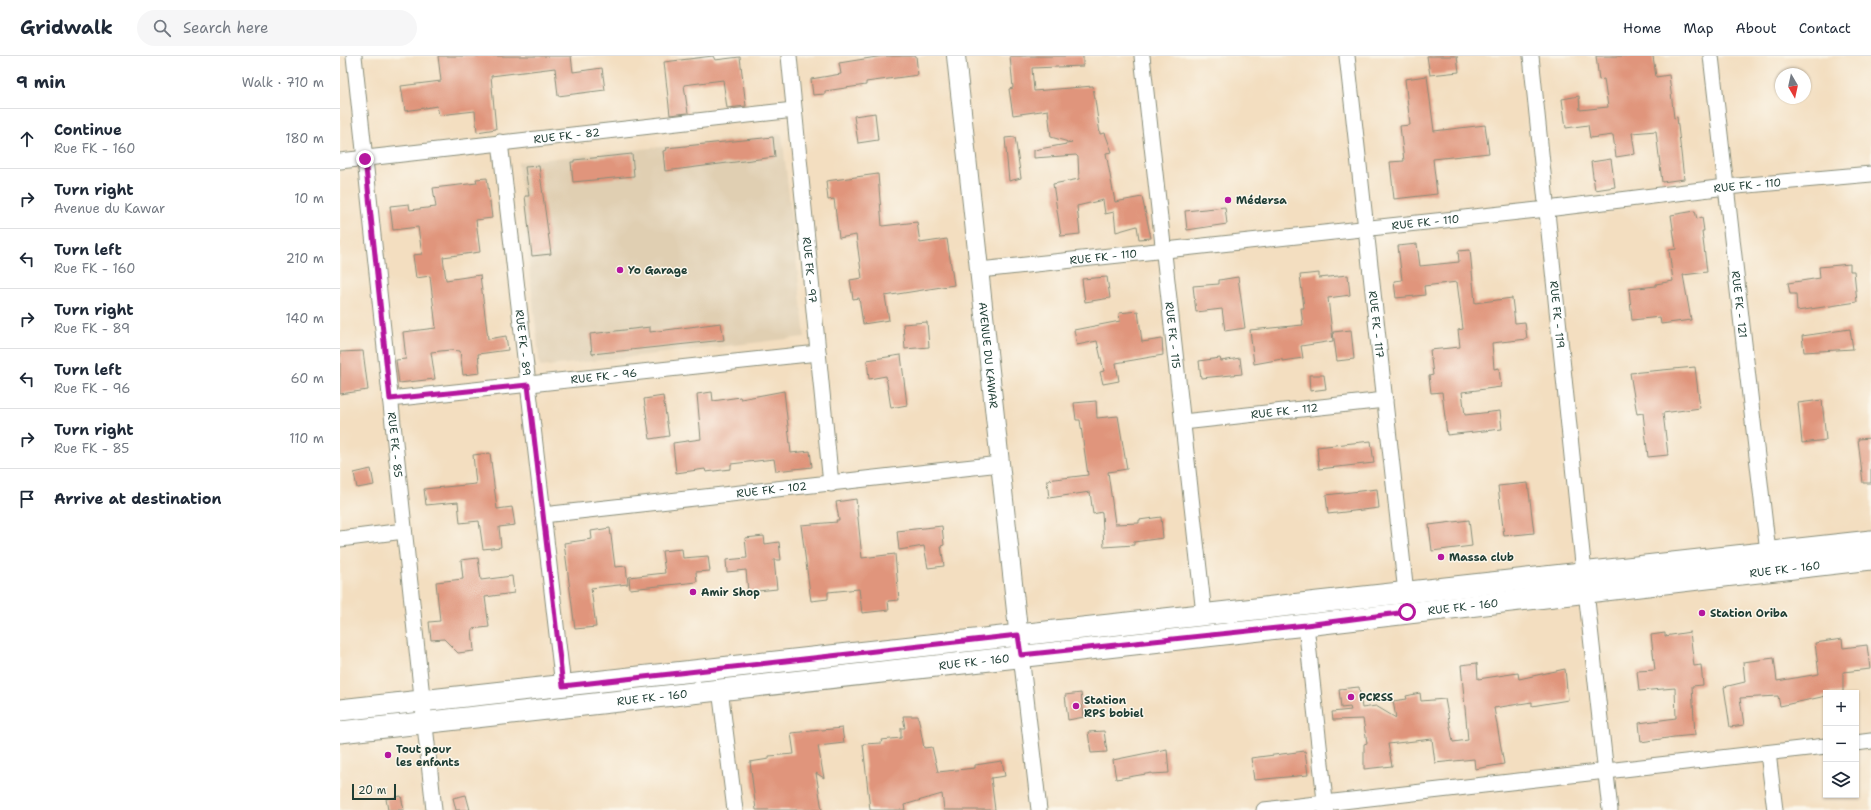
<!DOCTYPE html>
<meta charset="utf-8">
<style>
body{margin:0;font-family:"Shantell Sans",sans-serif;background:#f6f6f7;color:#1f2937}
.controls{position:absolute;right:12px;bottom:12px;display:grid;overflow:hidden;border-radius:0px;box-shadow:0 1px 3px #0004}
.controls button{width:36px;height:36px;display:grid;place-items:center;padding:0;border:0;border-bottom:1px solid #e0e1e3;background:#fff;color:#1f2937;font:20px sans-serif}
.compass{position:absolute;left:1435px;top:12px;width:36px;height:36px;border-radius:50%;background:#fff;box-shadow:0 1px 3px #0004;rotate:171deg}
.scale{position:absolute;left:12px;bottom:10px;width:44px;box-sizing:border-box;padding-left:4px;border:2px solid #1f3d34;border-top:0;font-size:11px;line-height:14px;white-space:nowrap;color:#1f3d34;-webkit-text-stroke:3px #fbf7ec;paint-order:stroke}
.stop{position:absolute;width:12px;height:12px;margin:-9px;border:3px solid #b5179e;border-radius:50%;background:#fff}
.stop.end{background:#b5179e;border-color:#fff;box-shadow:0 1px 4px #0008}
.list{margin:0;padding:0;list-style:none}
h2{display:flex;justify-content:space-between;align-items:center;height:52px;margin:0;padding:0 16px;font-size:17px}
h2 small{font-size:13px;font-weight:400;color:#747a83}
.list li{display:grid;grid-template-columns:26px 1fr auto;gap:12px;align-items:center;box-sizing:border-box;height:60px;padding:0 16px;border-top:1px solid #e0e1e3}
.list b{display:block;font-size:15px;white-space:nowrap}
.list p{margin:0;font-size:13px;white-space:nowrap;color:#747a83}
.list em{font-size:13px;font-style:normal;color:#747a83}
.icon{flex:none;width:22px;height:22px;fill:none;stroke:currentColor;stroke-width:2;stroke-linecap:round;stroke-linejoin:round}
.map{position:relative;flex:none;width:1531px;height:754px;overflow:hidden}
header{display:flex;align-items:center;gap:24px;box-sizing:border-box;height:56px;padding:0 20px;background:#fff;border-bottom:1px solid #e0e1e3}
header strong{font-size:19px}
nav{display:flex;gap:22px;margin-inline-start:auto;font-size:14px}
.search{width:280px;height:36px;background:#f6f6f7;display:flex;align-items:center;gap:10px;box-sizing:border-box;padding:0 14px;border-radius:22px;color:#747a83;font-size:15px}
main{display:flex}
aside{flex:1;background:#fff}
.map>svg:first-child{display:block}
</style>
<header>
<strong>Gridwalk</strong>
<div class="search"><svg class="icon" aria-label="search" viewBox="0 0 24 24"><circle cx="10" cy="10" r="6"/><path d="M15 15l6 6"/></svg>Search here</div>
<nav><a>Home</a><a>Map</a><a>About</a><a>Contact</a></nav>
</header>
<main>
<aside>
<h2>9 min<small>Walk · 710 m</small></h2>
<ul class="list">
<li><svg class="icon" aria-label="ahead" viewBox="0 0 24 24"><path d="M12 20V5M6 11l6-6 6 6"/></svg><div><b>Continue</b><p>Rue FK - 160</p></div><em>180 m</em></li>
<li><svg class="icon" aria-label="right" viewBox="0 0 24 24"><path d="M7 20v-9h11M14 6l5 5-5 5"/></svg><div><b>Turn right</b><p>Avenue du Kawar</p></div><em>10 m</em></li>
<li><svg class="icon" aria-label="left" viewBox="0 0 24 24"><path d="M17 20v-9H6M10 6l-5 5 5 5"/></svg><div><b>Turn left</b><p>Rue FK - 160</p></div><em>210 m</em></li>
<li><svg class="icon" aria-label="right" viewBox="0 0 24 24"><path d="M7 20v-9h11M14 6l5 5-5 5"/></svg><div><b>Turn right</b><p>Rue FK - 89</p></div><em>140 m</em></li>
<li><svg class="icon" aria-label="left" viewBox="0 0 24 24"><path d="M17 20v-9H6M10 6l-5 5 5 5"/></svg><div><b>Turn left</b><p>Rue FK - 96</p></div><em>60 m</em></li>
<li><svg class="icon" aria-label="right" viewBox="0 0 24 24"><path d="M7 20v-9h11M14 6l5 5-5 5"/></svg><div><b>Turn right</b><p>Rue FK - 85</p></div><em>110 m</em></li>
<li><svg class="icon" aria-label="arrive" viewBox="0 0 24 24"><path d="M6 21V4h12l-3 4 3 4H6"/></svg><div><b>Arrive at destination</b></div></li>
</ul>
</aside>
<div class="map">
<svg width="1531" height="754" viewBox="0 0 1531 754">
<rect width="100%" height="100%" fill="#fbf7ec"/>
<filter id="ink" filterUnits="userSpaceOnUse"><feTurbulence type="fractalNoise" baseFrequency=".025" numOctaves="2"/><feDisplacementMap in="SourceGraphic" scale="8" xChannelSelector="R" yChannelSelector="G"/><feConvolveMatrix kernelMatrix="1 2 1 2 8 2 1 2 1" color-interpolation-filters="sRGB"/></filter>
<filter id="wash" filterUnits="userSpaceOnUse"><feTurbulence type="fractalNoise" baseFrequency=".012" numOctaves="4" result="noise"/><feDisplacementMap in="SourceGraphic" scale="16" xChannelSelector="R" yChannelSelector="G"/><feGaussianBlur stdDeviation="0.9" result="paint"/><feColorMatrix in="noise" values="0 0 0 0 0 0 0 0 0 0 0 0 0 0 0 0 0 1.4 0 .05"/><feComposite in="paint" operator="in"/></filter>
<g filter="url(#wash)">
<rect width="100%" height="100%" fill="#f3dec0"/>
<polygon fill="#e0cfb2" points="442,78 465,281 200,311 178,106"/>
<g id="blocks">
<g fill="#e0957b">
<polygon points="98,0 231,0 233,16 262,12 265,34 218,40 215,12 151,20 156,73 137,76 135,55 99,59 97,50 65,55 61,30 101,25"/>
<polygon points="373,0 375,4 400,1 406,50 387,52 383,24 344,29 348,57 330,59 324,6"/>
<polygon points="543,0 576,0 578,19 526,26 526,29 485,35 485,38 473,39 471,23 501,18 499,7"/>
<polygon points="670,0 743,0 743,10 692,12 694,35 753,30 760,78 765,77 772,96 766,97 775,146 802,141 811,182 799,183 797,170 776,176 774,156 765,158 763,144 737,150 740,178 721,180 713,128 739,123 738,101 736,99 694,102 694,94 732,87 711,81 708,54 673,59 669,33 673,32"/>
<polygon points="1087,0 1117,0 1119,16 1090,19"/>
<polygon points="1256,0 1313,0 1316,21 1329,19 1334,62 1337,61 1344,123 1322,126 1316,75 1292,77 1295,98 1276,101 1273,79 1250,82 1248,69 1226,72 1222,43 1239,40 1240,54 1268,51 1264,23 1259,24"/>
<polygon points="1087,20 1094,75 1145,69 1149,97 1093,103 1097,138 1054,143 1050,106 1064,105 1060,70 1070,69 1065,23"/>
<polygon points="535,57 538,84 518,87 514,60"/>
<polygon points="433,81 435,101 325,115 323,95 327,94 326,92"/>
<polygon points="675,81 681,122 669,125 665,82"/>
<polygon points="292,98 294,120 233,126 231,106 234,106 234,104"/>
<polygon points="1271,103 1275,131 1255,134 1251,106"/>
<polygon points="199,110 211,198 192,200 185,140 189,140 185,111"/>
<polygon points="538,118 542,170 577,166 580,187 607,183 614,229 545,240 549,264 523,268 519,242 513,243 510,224 522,222 516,179 499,182 494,143 488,144 486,125"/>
<polygon points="147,122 152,162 136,164 140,196 103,201 106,224 140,219 148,283 166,280 168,294 138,298 140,317 123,319 120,295 110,294 91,296 95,323 59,327 56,304 66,303 63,276 96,272 90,220 76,222 73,199 82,198 78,171 53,174 50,150 69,148 70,154 96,151 93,132 137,127 136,123"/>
<polygon points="885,151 887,168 847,174 845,155"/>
<polygon points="1355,155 1357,163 1362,161 1364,175 1362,175 1367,216 1343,219 1351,264 1321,268 1320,261 1292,264 1289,233 1316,230 1316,228 1333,225 1329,194 1336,193 1331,159"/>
<polygon points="1077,188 1080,210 1119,206 1118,195 1130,194 1135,247 1172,242 1175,267 1185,266 1187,283 1152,287 1154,313 1159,312 1161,331 1122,336 1125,359 1160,355 1162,373 1107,379 1102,336 1091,337 1089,320 1093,319 1090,294 1120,291 1118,274 1123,273 1117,226 1084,230 1085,239 1056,242 1054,225 1062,224 1058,190"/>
<polygon points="1510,208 1510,215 1514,215 1517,246 1457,255 1456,238 1450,238 1448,227 1480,222 1479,211"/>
<polygon points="979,217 979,222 1008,219 1010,239 988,242 993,285 961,290 963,302 942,305 942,303 914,308 910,274 963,269 961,252 964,252 960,219"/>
<polygon points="767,221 770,242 745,246 742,223"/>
<polygon points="898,221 905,272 885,275 882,253 856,256 853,230 879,228 879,224"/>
<polygon points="798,255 802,286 822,283 823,299 776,307 779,325 763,328 760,316 764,315 757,285 737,289 734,274 780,265 779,257"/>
<polygon points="587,266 589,291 565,293 563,268"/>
<polygon points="381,267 384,284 252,298 250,278 310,271 310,276"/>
<polygon points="1510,273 1513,293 1464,296 1462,280"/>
<polygon points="1011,274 1014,303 997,305 993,276"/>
<polygon points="23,295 28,334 0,338 0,296"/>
<polygon points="561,299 567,349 551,352 546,320 529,323 527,304"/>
<polygon points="880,302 881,305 900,302 902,318 861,322 859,305"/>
<polygon points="1355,311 1360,352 1323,357 1328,399 1308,401 1303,357 1297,358 1290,317"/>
<polygon points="969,319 984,319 986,333 970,335"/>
<polygon points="444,335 451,397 470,395 472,411 436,415 434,403 391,408 391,413 366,416 365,413 336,417 333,387 361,383 357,338 372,336 373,345 400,341 401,343"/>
<polygon points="323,340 329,380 310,383 304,343"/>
<polygon points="1482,344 1486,384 1462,387 1458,347"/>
<polygon points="756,345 757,362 778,360 787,413 768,416 775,468 799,467 799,464 821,461 823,482 794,486 794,489 764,491 762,456 753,458 750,436 709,442 707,424 748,419 740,364 736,364 734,347"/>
<polygon points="1531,382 1531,427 1523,427 1518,383"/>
<polygon points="1031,385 1034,407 979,413 977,391"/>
<polygon points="150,397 157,453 172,451 175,469 159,471 161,491 143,493 139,465 120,467 118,446 86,449 84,433 136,428 133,399"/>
<polygon points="31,413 34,429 17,432 14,417"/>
<polygon points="1188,427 1194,477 1164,480 1158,430"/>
<polygon points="1037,433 1039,452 988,458 986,439"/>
<polygon points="516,443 522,502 555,498 559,544 548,545 549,554 522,557 519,533 488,536 488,543 471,545 461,469 497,466 496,464 499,464 496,446"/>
<polygon points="1129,464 1132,490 1092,495 1089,469"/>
<polygon points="602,470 604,489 601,490 604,510 588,512 584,490 559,494 557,475"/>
<polygon points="270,472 275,511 286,510 288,528 251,532 256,571 235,573 224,487 252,483 251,475"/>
<polygon points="424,480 425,488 439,486 441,504 434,504 437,533 408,536 406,514 387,516 386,504 407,502 405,482"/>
<polygon points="342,493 343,502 368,500 370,515 356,516 357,526 290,533 289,521 325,517 322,495"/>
<polygon points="138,502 141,524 172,520 174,537 145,541 149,571 132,573 134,595 118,597 104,583 91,584 89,566 100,565 96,526 123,523 121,504"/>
<polygon points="1350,576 1354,610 1361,609 1363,629 1352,630 1355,679 1334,681 1301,686 1299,667 1336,662 1335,632 1299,635 1297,615 1315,614 1311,579 1325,577 1325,580"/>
<polygon points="1502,583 1503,592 1527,589 1530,613 1503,616 1503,637 1486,637 1486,640 1440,650 1438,640 1400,642 1404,669 1390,671 1384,631 1405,626 1403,606 1434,602 1437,625 1479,618 1475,587"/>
<polygon points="1137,607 1138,623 1178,617 1179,623 1225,613 1228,644 1192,650 1192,646 1154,652 1164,708 1135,713 1134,703 1095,707 1092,683 1048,688 1052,710 1024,713 1024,688 1027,687 1023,663 993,664 992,656 1011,654 1010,651 1001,652 999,633 1019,631 1022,652 1036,650 1056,662 1053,645 1067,643 1066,640 1080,637 1081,645 1105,643 1113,686 1128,684 1121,609"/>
<polygon points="741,637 744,661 728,664 725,639"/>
<polygon points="563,660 578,660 584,692 592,691 598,716 635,712 635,709 662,705 665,720 651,722 655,754 604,754 602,738 564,749 565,754 530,754 523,688 542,687 541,684 561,682 561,672 565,672"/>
<polygon points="502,672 504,687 478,690 484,722 476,717 482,754 416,754 410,706 429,703 429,700 454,698 451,677"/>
<polygon points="764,675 767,696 751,697 748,676"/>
<polygon points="827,693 829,717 812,718 812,717 776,723 773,704"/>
<polygon points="965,695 968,719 914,724 911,702"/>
<polygon points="126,739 130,754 116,754 113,742"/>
<polygon points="61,740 64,754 48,754 46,743"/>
</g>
</g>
</g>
<g filter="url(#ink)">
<use href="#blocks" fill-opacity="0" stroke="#898e7a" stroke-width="1"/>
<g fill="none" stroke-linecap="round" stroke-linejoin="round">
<defs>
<g id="minor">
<path id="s1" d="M14 0 94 754"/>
<path id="s2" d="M449 0 491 428"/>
<path id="s3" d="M802 0 864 558"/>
<path id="s4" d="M1007 0 1066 537"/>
<path id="s5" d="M1191 0 1244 517 1270 754"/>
<path id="s6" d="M1371 0 1428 496"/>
<path id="s7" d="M160 86 223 630"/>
<path id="s8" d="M0 105 454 54"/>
<path id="s9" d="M640 214 1207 153 1386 131 1531 118"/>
<path id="s10" d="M50 343 478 297"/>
<path id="s11" d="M843 366 1045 344"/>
<path id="s12" d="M203 459 660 408"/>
<polyline points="0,483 64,475"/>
<polyline points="966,569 986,754"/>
<polyline points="681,599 699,754"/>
<polyline points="380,633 395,754"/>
<polyline points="1516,687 1531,685"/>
<polyline points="1428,697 1435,754"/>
<polyline points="924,754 1486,690"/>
</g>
<g id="tertiary">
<path id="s13" d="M616 0 680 592"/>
</g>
<g id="secondary">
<polyline points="0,654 1531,485"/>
<path id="s14" d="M0 676 966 569 1531 503"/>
</g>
</defs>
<use href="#minor" stroke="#898e7a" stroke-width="17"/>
<use href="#tertiary" stroke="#898e7a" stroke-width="20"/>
<use href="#secondary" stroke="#898e7a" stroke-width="23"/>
<use href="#minor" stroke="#fff" stroke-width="15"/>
<use href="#tertiary" stroke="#fff" stroke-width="18"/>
<use href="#secondary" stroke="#fff" stroke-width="21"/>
</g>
</g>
<g fill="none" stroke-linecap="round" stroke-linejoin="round" filter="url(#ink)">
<polyline stroke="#b5179e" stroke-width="5" points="25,103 50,343 188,329 223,630 678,579 681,599 966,569 1067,556"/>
</g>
<g fill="#b5179e" stroke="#fbf7ec" stroke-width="1.5">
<circle cx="888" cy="144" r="4"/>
<circle cx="280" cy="214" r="4"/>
<circle cx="1101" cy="501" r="4"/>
<circle cx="353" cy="536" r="4"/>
<circle cx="1362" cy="557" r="4"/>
<circle cx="1011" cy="641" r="4"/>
<circle cx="736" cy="650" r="4"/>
<circle cx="48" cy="699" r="4"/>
</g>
<g text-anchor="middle" stroke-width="3" stroke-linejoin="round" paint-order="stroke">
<g font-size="11" fill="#1f3d34" stroke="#fbf7ec">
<text dy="4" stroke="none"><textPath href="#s8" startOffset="228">RUE FK - 82</textPath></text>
<text dy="4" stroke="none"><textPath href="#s9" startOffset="772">RUE FK - 110</textPath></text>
<text dy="4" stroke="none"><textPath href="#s9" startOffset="448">RUE FK - 110</textPath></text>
<text dy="4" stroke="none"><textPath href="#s9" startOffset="124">RUE FK - 110</textPath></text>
<text dy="4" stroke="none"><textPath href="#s2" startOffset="215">RUE FK - 97</textPath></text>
<text dy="4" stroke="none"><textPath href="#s6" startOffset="250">RUE FK - 121</textPath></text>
<text dy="4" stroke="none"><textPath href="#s5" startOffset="260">RUE FK - 119</textPath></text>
<text dy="4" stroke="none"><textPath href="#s4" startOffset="270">RUE FK - 117</textPath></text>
<text dy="4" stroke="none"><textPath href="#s3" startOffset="281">RUE FK - 115</textPath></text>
<text dy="4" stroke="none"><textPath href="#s7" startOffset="202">RUE FK - 89</textPath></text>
<text dy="4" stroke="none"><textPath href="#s13" startOffset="301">AVENUE DU KAWAR</textPath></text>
<text dy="4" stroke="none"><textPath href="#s10" startOffset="215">RUE FK - 96</textPath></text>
<text dy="4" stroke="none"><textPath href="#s11" startOffset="102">RUE FK - 112</textPath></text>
<text dy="4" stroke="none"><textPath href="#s1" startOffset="391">RUE FK - 85</textPath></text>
<text dy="4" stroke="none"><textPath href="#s12" startOffset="230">RUE FK - 102</textPath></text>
<text dy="4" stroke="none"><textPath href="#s14" startOffset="1454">RUE FK - 160</textPath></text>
<text dy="4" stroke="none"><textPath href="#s14" startOffset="1130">RUE FK - 160</textPath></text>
<text dy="4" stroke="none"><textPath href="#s14" startOffset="638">RUE FK - 160</textPath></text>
<text dy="4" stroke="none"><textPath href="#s14" startOffset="314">RUE FK - 160</textPath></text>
</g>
<g font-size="11" font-weight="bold" fill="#1f3d34" stroke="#fbf7ec" text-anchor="start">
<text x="896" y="148">Médersa</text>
<text x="288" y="218">Yo Garage</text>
<text x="1109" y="505">Massa club</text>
<text x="361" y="540">Amir Shop</text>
<text x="1370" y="561">Station Oriba</text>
<text x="1019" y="645">PCRSS</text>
<text x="744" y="648">Station<tspan x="744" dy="13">RPS bobiel</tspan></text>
<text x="56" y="697">Tout pour<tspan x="56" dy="13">les enfants</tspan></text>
</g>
</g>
</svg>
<div class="controls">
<button>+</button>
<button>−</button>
<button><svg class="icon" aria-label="layers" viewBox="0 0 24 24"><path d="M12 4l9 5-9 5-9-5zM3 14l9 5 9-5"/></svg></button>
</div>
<svg class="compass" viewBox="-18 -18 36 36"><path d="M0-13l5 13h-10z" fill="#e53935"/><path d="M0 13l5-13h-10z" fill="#747a83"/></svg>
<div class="scale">20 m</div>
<div class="stop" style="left:1067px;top:556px"></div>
<div class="stop end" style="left:25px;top:103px"></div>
</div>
</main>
